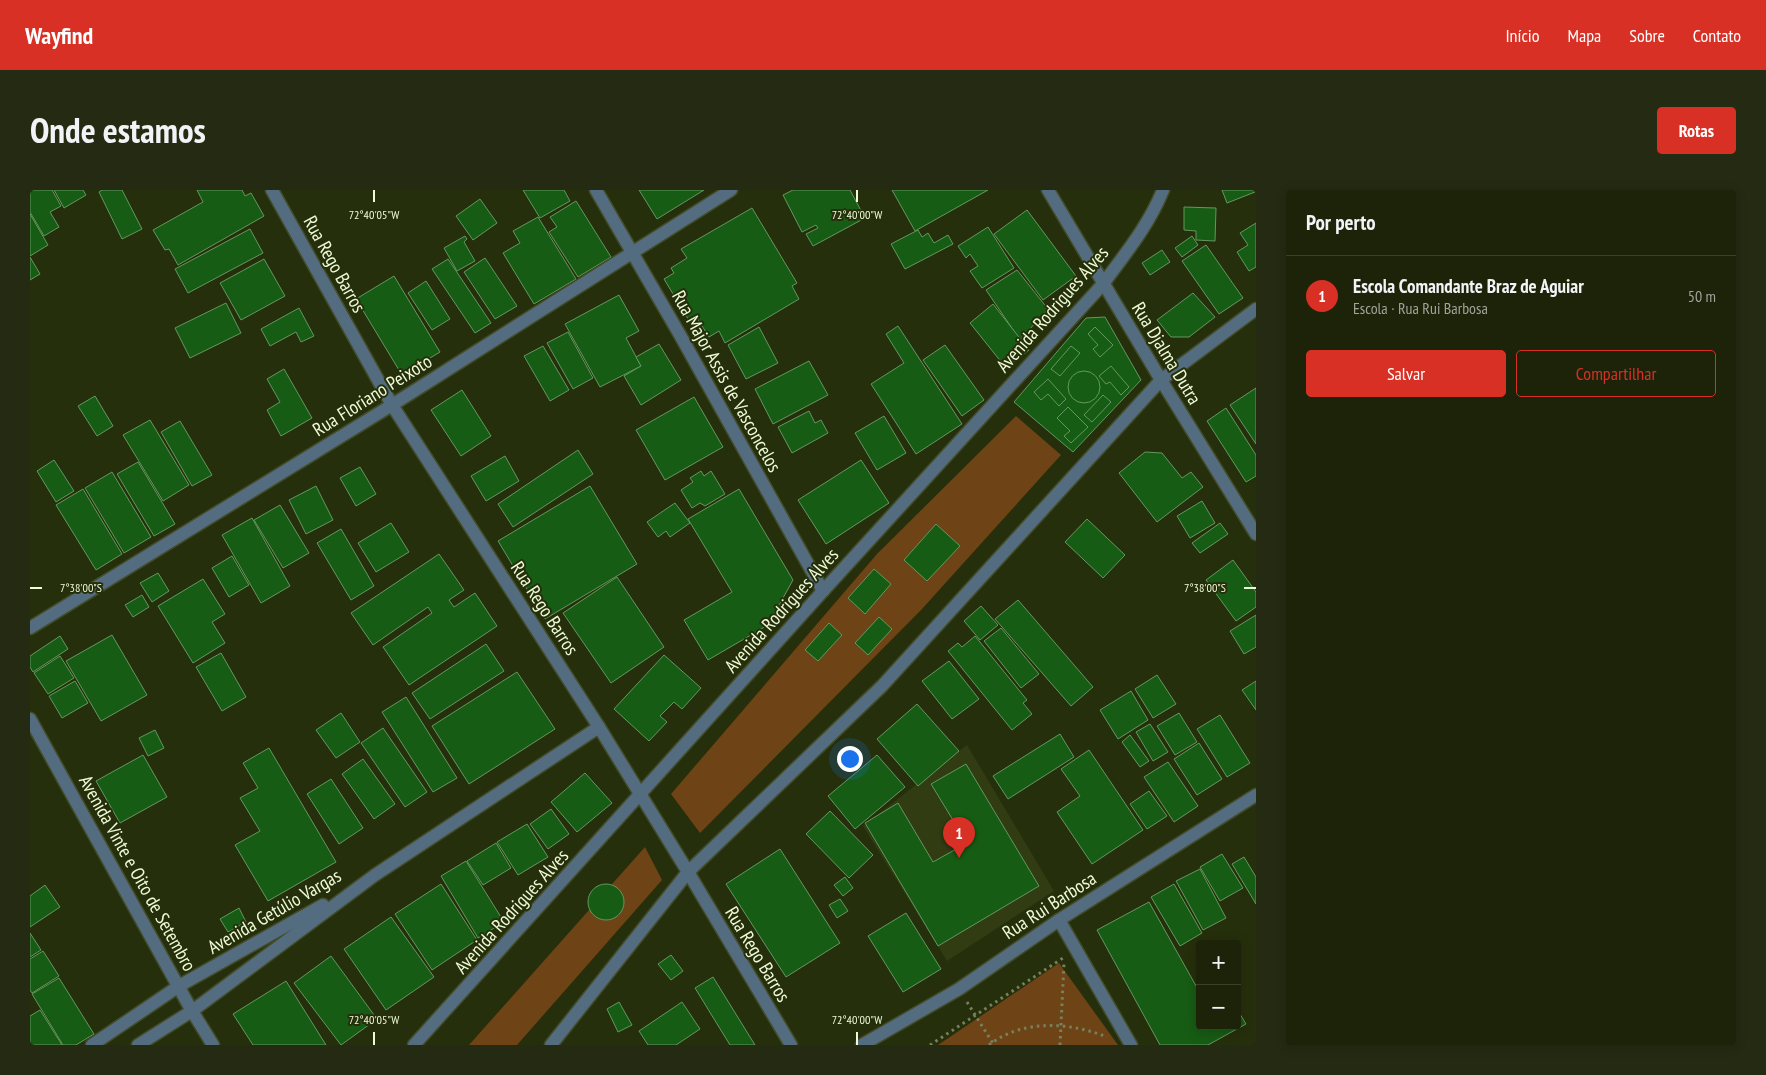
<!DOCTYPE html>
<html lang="pt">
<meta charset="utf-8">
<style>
body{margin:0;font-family:"PT Sans Narrow",sans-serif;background:#252b12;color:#f1f3f6}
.controls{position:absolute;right:15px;bottom:15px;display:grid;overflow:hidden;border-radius:5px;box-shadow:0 2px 12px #0003}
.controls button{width:45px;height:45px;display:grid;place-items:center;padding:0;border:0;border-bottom:1px solid #3a4029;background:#1c2308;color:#f1f3f6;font:25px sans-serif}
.you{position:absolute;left:819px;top:568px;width:18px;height:18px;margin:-12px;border:4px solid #fff;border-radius:50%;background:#1a73e8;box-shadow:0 0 0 8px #1a73e833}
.badge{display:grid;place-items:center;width:32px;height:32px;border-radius:50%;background:#d93025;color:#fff;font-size:16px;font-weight:700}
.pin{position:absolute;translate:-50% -41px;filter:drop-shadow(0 1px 2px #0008)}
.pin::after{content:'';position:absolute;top:26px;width:18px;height:15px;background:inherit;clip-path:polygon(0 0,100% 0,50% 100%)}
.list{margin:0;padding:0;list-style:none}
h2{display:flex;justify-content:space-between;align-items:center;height:65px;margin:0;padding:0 20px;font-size:21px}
h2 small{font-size:16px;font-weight:400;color:#a0a49c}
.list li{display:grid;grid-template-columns:32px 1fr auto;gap:15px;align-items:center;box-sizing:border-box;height:80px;padding:0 20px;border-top:1px solid #3a4029}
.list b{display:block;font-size:19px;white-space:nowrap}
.list p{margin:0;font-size:16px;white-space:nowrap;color:#a0a49c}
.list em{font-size:16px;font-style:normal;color:#a0a49c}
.actions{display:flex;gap:10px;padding:15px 20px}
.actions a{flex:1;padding:11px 0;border:1px solid #d93025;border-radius:5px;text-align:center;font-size:18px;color:#d93025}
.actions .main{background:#d93025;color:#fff}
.map{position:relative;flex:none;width:1226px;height:855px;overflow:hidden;border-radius:5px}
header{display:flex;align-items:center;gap:30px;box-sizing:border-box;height:70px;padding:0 25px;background:#d93025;color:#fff}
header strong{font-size:24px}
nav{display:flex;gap:28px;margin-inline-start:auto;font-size:18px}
.intro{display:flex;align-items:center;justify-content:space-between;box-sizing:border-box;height:120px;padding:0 30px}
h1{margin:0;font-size:35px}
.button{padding:12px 22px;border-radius:5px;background:#d93025;color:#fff;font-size:18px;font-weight:700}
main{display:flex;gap:30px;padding:0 30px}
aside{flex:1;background:#1c2308;border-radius:5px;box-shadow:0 2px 12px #0003}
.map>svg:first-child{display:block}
</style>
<header>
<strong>Wayfind</strong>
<nav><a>Início</a><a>Mapa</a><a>Sobre</a><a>Contato</a></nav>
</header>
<div class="intro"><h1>Onde estamos</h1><a class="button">Rotas</a></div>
<main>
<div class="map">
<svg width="1226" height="855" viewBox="0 0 1226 855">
<rect width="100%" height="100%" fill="#262f0b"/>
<polygon fill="#313c13" points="937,555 1024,701 917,771 833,636"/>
<g fill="#6e4315">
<polygon points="986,226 1031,265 892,419 670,643 641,604 847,364"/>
<polygon points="615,657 632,690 487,855 439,855"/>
<polygon points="1029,773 1088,855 908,855"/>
</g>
<g fill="#175c14" stroke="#659760">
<polygon points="0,0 22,0 31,16 20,22 29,37 14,46 0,22"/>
<polygon points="24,0 53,0 56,5 34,18"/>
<polygon points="72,0 92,0 112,39 92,49 69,2"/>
<polygon points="167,0 212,0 215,6 221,3 234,26 148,75 139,59 135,60 123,40 173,12"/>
<polygon points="493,0 534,0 540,11 510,28"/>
<polygon points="609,0 674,0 627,29"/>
<polygon points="763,0 820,0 835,28 783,56 776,44 788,38 786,35 772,42 753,5"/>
<polygon points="862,0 958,0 885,41"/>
<polygon points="1192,0 1225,0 1225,2 1197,13"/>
<polygon points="450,9 467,33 443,50 426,26"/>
<polygon points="546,11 581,67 548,87 519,42 527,37 520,27"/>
<polygon points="1154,17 1186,18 1185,51 1166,50 1166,41 1154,40"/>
<polygon points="722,18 767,93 762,96 769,109 695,153 689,141 679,147 667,128 660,132 634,89 644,83 641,78 657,68 651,59"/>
<polygon points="997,20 1046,86 1013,110 964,44"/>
<polygon points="0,24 18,55 0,66"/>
<polygon points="508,27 546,89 504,114 473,63 490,53 483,41"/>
<polygon points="1226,33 1226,77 1219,81 1207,62 1218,55 1210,43"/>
<polygon points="958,37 984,78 952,98 940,81 948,76 940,64 936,68 928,56"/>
<polygon points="220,39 233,63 158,103 145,79"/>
<polygon points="888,40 892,47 898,43 904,53 918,45 923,54 875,79 861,54"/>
<polygon points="435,46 437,49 434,52 445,71 427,81 414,58"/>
<polygon points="1162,46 1168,55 1152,67 1145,58"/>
<polygon points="1176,55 1213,108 1189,124 1152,71"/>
<polygon points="1132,60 1140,72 1120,85 1112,73"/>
<polygon points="0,67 10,84 0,90"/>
<polygon points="455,68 487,116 465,129 434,82"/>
<polygon points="234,69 255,106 211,130 190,93"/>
<polygon points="418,69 461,133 445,143 402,79"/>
<polygon points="987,80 1018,119 990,150 956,100"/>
<polygon points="364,86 410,162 372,185 326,109"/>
<polygon points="396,91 420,129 402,140 378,103"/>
<polygon points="1163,103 1185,127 1159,147 1141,147 1127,130"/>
<polygon points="589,105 609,141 596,148 611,176 570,197 535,134"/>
<polygon points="196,113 211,143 160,168 145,138"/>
<polygon points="963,114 999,160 976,178 940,133"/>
<polygon points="269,118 284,146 271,152 266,142 240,156 231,139"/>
<polygon points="1075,127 1111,190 1043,262 984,212 1056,128"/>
<polygon points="868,136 932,234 886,264 841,194 874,173 856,144"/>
<polygon points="729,137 748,173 716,189 698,155"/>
<polygon points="1065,137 1083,155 1070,167 1063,159 1068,155 1058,144"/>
<polygon points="538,142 563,188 543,199 517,153"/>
<polygon points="629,154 651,190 611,215 594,186 611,176 606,167"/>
<polygon points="915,155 954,210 932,226 893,170"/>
<polygon points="513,156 539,200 520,211 494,166"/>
<polygon points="1041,156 1050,163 1030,186 1021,179"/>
<polygon points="779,171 798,205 743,234 725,199"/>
<polygon points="1081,176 1099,197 1091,205 1080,192 1076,194 1069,186"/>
<polygon points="254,179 282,228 251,246 237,220 250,212 237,189"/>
<circle cx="1054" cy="197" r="16"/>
<polygon points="1018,189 1036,209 1029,216 1018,204 1011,210 1004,202"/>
<polygon points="1226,198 1226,254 1200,215"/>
<polygon points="432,200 461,246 431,266 401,220"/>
<polygon points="1073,205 1081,212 1062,232 1054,225"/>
<polygon points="65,206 83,236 67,246 48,216"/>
<polygon points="664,207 693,257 635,290 606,240"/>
<polygon points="1038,217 1058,237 1041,253 1034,246 1040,241 1027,228"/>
<polygon points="1196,218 1226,265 1226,286 1216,292 1177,231"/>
<polygon points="779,221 785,233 791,230 798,243 762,263 748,237"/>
<polygon points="854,226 876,263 847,280 825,243"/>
<polygon points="120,230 159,295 133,311 93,245"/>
<polygon points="150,231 182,285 162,296 131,242"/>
<polygon points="548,260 563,284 483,337 468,314"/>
<polygon points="1115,262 1132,263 1152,288 1161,282 1173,297 1127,332 1089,283"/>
<polygon points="475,266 489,291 456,311 441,286"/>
<polygon points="24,270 44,301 26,312 7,281"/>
<polygon points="831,270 859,313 796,354 768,310"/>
<polygon points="108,272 145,334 124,346 87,284"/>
<polygon points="330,277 346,304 326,316 310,288"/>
<polygon points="671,281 674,286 681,281 695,304 675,316 670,313 662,318 651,300 663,292 660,288"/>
<polygon points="82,282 121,347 94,363 55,298"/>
<polygon points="286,296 303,330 276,344 259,310"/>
<polygon points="560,296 607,374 515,429 468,351"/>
<polygon points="53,299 92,364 66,380 26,315"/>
<polygon points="709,299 763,390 738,435 678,470 654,430 702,402 658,329"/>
<polygon points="1172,311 1185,333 1160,348 1147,326"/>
<polygon points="645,313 660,333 640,347 636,341 628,347 617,332"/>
<polygon points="250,315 279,363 253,378 224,330"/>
<polygon points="222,328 260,396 231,413 192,345"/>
<polygon points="1057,329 1095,365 1073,388 1035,352"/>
<polygon points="361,333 379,362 346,382 328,353"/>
<polygon points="1190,333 1198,344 1170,363 1162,353"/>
<polygon points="906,334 930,356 897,391 874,370"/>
<polygon points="311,339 344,396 321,410 287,353"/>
<polygon points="409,364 434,400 419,410 424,417 445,403 467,436 379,495 353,457 402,423 398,417 343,455 321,423"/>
<polygon points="202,366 219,395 199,407 182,378"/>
<polygon points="1203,370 1226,402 1226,417 1206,431 1176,390"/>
<polygon points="844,379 861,394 835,424 818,408"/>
<polygon points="128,383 139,401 122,412 110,393"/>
<polygon points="587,387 634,457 581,493 533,423"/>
<polygon points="173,389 195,424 182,432 195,453 163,473 128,416"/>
<polygon points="112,405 119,417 103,427 95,415"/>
<polygon points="988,410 1063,497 1041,516 965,429"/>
<polygon points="951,416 968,435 950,450 934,431"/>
<polygon points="1226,425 1226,457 1214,464 1200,441"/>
<polygon points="849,427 862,439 838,465 825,453"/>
<polygon points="799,433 812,445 788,471 775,460"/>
<polygon points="971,438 1009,484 991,498 954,451"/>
<polygon points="82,445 117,505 71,531 36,471"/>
<polygon points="30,446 38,459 3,482 0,477 0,466"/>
<polygon points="945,446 997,510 993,513 1002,524 982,540 918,461 928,453 932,457"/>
<polygon points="456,454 474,481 400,529 382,503"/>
<polygon points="191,463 216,507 192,521 166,477"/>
<polygon points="634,465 671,498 652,519 644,512 630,526 637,532 619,551 584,519"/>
<polygon points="30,466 44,488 18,504 4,483"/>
<polygon points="919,471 949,509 922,529 892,491"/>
<polygon points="487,482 525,539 439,594 402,536"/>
<polygon points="1127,485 1146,514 1123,528 1105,499"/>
<polygon points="45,491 58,513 32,528 19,506"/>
<polygon points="1226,491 1226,520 1212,500"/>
<polygon points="1101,501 1118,530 1088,549 1070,520"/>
<polygon points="376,507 427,588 403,602 352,522"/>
<polygon points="887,514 929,561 888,596 847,549"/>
<polygon points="311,523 330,552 306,568 286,540"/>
<polygon points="1149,523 1167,552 1145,565 1127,536"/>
<polygon points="1190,525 1220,573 1197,587 1167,539"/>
<polygon points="1120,534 1138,562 1123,571 1106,542"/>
<polygon points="353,538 397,602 375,617 331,553"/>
<polygon points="125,540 134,558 118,566 109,548"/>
<polygon points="1030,544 1044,567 978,609 963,586"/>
<polygon points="1100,545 1119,571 1110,577 1092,552"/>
<polygon points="1169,553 1192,589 1167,605 1144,569"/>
<polygon points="239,558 306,672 238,711 205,655 230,641 210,608 228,598 213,573"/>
<polygon points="1059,560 1113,640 1062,674 1027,622 1050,606 1031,579"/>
<polygon points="113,565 137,607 90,633 66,591"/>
<polygon points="847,565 875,597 825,639 798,606"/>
<polygon points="333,569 365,614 344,629 312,584"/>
<polygon points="1138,572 1168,616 1144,632 1114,587"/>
<polygon points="936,574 1009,696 908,756 835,633 868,613 903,672 937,653 901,594"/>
<polygon points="555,583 582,613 547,642 521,612"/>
<polygon points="301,589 333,638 309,654 277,604"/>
<polygon points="1119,601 1137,626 1117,639 1100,614"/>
<polygon points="521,619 539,644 518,659 500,634"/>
<polygon points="800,621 843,665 819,688 776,644"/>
<polygon points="497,634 518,667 488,685 467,652"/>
<polygon points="466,653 481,678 453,695 437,671"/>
<polygon points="750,659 810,753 756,787 696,694"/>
<polygon points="1192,664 1213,698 1190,711 1170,677"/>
<polygon points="1214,667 1226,687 1226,714 1202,674"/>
<polygon points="436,671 474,732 448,748 411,686"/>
<polygon points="1170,679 1196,728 1173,740 1146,691"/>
<polygon points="815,687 823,698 813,706 804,695"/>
<polygon points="411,694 447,750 402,780 365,724"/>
<polygon points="1144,694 1172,743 1150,756 1121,707"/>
<circle cx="576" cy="712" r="18"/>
<polygon points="15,695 30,717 0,737 0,706"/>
<polygon points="810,709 818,721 807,728 799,715"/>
<polygon points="1119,712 1170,803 1170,836 1207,836 1207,819 1216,834 1178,855 1130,855 1067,740"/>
<polygon points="209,718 216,732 198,742 190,729"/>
<polygon points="876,723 911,779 873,802 838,746"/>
<polygon points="361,727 404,787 356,820 314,759"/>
<polygon points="0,743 11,760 0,767"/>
<polygon points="13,761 29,786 2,803 0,800 0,769"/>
<polygon points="641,765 653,781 641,790 628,774"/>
<polygon points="301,766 347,829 311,855 264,793"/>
<polygon points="683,787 725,855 700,855 665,798"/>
<polygon points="29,788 64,844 46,855 33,855 2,804"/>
<polygon points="256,791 296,855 223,855 203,824"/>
<polygon points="589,812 602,835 588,842 577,819"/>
<polygon points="652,812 670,839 646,855 618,855 609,841"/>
<polygon points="10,820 32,855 0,855 0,826"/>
</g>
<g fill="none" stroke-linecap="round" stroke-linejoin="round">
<defs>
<g id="minor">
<polyline points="242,0 362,215 569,537 658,682 761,855"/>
<polyline points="566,0 650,145 793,401"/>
<polyline points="1018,0 1131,190 1226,344"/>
<polyline points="0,438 362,215 701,0"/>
<polyline points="0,529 162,821 183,855"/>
<polyline points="1029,730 1101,855"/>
<polyline points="62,855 149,796 293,715"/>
<polyline points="108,855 162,821 345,685 569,537"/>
<path d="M384 855 793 401 1073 94C1095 64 1119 35 1133 0"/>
<polyline points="521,855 658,682 852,496 1131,190 1226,119"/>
<polyline points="832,855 929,799 1029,730 1226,605"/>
</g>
</defs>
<use href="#minor" stroke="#424c28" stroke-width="15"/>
<g stroke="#77815d" stroke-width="3" stroke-dasharray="2.5 4" stroke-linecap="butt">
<polyline points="937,812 964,855"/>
<polyline points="900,855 1033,768"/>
<path d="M959 855C992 829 1040 832 1077 847"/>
<polyline points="1030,855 1034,773"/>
</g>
<use href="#minor" stroke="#536c80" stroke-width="12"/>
</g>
<path fill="none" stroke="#effbd7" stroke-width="2" d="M344 0V12M827 0V12M0 398H12M1214 398H1226M344 842V855M827 842V855"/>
<g text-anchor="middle" stroke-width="4" stroke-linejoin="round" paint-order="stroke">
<g font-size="19" fill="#effbd7" stroke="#262f0b">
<text transform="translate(305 74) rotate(61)" y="7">Rua Rego Barros</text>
<text transform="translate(1022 119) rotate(-49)" y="7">Avenida Rodrigues Alves</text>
<text transform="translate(1137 163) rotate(59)" y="7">Rua Djalma Dutra</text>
<text transform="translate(697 191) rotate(61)" y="7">Rua Major Assis de Vasconcelos</text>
<text transform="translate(342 205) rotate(-32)" y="7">Rua Floriano Peixoto</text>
<text transform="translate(515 418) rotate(57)" y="7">Rua Rego Barros</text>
<text transform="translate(751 420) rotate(-48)" y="7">Avenida Rodrigues Alves</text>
<text transform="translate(108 683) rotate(61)" y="7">Avenida Vinte e Oito de Setembro</text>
<text transform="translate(1019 715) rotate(-33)" y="7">Rua Rui Barbosa</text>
<text transform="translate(244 721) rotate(-30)" y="7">Avenida Getúlio Vargas</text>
<text transform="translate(481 721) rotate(-48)" y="7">Avenida Rodrigues Alves</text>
<text transform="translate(728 764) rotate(59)" y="7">Rua Rego Barros</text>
</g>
</g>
<g font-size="12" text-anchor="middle" fill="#effbd7" stroke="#262f0b" stroke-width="4" stroke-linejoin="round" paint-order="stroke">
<text x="344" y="29">72°40'05"W</text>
<text x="827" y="29">72°40'00"W</text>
<text x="51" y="402">7°38'00"S</text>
<text x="1175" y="402">7°38'00"S</text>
<text x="344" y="834">72°40'05"W</text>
<text x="827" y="834">72°40'00"W</text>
</g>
</svg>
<div class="controls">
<button>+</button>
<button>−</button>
</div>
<div class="you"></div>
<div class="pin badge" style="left:929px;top:668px">1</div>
</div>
<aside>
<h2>Por perto<small></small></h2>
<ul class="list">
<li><span class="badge">1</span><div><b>Escola Comandante Braz de Aguiar</b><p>Escola · Rua Rui Barbosa</p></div><em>50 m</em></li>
</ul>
<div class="actions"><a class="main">Salvar</a><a>Compartilhar</a></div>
</aside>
</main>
